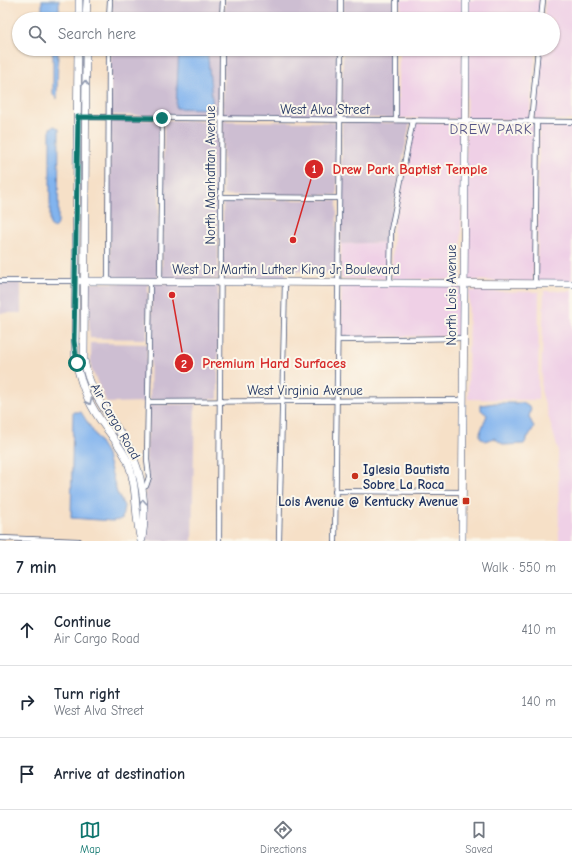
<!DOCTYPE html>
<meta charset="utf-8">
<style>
body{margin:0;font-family:"Comic Neue",sans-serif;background:#f2f2f3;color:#1f2937}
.stop{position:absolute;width:12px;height:12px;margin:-9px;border:3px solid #0f766e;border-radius:50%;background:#fff}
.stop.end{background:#0f766e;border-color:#fff;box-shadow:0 1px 4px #0008}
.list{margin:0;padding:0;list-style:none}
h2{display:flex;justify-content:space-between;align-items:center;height:52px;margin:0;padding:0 16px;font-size:17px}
h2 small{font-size:13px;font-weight:400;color:#747a83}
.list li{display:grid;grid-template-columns:26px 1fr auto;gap:12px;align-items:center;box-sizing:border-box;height:72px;padding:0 16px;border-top:1px solid #e0e1e3}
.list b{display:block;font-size:15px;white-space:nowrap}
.list p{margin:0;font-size:13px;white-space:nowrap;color:#747a83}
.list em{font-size:13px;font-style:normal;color:#747a83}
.icon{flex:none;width:22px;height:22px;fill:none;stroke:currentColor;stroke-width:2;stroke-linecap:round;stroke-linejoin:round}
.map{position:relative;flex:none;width:572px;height:541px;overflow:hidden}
.search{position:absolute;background:#fff;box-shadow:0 1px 3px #0004;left:12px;right:12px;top:12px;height:44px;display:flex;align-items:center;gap:10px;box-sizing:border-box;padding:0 14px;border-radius:22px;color:#747a83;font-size:15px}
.sheet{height:268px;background:#fff}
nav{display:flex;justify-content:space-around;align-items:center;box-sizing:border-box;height:56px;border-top:1px solid #e0e1e3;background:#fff;font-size:11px;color:#747a83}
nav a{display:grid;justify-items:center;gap:2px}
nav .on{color:#0f766e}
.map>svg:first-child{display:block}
</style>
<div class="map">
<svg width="572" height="541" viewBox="0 0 572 541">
<rect width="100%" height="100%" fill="#fbf7ec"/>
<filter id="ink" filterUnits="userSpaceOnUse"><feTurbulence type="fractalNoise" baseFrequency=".025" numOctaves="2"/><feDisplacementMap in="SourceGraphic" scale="8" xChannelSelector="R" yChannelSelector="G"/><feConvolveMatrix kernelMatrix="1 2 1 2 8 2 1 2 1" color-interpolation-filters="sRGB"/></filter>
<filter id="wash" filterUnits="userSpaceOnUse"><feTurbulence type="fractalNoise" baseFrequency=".012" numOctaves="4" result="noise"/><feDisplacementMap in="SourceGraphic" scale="16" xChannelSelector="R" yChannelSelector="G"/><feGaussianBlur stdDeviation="0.9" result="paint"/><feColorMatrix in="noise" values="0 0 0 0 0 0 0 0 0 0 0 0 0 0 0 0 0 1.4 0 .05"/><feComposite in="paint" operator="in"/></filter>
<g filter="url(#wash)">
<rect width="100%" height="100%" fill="#f6e0c7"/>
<g fill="#efd0e6">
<rect x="401" y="0" width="63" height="19"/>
<polygon points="468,0 541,0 539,19 468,19"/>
<polygon points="545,0 572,0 572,120 534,120 540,49 553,49 553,19 544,19"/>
<polygon points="400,49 463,49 462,119 398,118 398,77"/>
<polygon points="468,49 536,49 529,120 466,119"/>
<polygon points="415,123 462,123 461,280 392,279 393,230"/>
<polygon points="466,123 535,124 533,282 465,280"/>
<polygon points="539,124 572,125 572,282 537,282"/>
<polygon points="389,242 388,279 341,279 341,244"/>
<polygon points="341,284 461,284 460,336 342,337"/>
<polygon points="469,291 539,292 538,400 468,399"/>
<polygon points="544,291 572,291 572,541 559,541 558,450 541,390"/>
</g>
<g fill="#cdbed2">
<polygon points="112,0 221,0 220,19 112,19"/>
<polygon points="225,0 339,0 339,19 224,19"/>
<polygon points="344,0 394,0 394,19 343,19"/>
<polygon points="111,49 179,49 176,108 212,109 207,49 220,49 218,116 110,115"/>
<polygon points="224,49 339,49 338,118 223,116"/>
<polygon points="343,49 394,49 394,118 342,118"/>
<polygon points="110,120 160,120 158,279 110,279"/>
<polygon points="164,120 218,121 218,279 162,279"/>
<polygon points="223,121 338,122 337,195 223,195"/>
<polygon points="342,122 410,123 389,229 389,242 341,244"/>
<polygon points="223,200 337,200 336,274 286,270 285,279 223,279"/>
<rect x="0" y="283" width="21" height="30"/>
<polygon points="87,283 148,283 147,339 90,338"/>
<polygon points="152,283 218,284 218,399 150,400"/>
<polygon points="91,343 147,344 146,402 107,403 91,368"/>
<polygon points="195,404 192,541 144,541 146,458 150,405"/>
</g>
<g fill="#82b4ee" stroke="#4e72a6">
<rect x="42" y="0" width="17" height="19"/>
<polygon points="50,49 58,49 57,99 53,95 53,54"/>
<polygon points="179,49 207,49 213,109 176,108"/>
<polygon points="55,126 59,129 58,224 54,228 50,225 50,128"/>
<polygon points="495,403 523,403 531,408 529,417 534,427 524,444 504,445 494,438 485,441 480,437 480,433 487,415 481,410 481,405"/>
<polygon points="73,412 81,412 106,452 117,493 124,506 122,519 113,521 71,518"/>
</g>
</g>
<g filter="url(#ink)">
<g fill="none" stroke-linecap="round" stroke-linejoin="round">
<defs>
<g id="street">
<polyline points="109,19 110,0"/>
<polyline points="222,19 223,0"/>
<polyline points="341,19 341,0"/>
<polyline points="396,19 396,0"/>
<polyline points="541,19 543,0"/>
<polyline points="78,117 572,122"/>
<polyline points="396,120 396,49"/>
<polyline points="531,122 538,49"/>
<polyline points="220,197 339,198"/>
<polyline points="0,281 76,281"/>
<polyline points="108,281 109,49"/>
<polyline points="160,281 162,118"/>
<polyline points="390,282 391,230 413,120"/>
<polyline points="535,284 537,122"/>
<polyline points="338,340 463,338"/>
<polyline points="148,402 462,400"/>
<polyline points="142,488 146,486 149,477 147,460 150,281"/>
<polyline points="335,491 462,492"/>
<polyline points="0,538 79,541"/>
<polyline points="219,541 222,49"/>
<polyline points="279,541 285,282"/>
<polyline points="335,541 341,49"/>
</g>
<g id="secondary">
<polyline points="79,19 79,0"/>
<polyline points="86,19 87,0"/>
<polyline points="466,19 466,0"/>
<path d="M78 49 75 356C79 378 86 399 99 418 109 433 121 446 128 462 138 488 134 515 141 541"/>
<path d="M86 49 84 360C91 398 110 414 128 446 143 474 147 508 142 539"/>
<polyline points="80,281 572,284"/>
<polyline points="462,541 466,49"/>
</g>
</defs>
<use href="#street" stroke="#3c4a6e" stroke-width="6"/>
<use href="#secondary" stroke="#3c4a6e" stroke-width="8"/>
<use href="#street" stroke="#fff" stroke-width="4.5"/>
<use href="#secondary" stroke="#fff" stroke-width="7"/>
</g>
<defs><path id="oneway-chevron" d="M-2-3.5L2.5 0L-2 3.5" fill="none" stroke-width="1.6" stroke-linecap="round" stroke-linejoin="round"/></defs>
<g stroke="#8d97ae">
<use href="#oneway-chevron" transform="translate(85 83) rotate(-89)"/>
<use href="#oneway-chevron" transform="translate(89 402) rotate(64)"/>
<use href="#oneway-chevron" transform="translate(143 502) rotate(-94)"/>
</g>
</g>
<g fill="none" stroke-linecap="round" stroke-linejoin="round" filter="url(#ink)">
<polyline stroke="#0f766e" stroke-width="5" points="77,363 74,341 78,117 162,118"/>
</g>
<g fill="#c8321e" stroke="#fbf7ec" stroke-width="1.5">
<circle cx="355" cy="476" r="4"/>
<rect x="462" y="497" width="8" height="8" rx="2"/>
</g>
<g text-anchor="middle" stroke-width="4" stroke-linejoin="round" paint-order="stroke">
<g font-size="13" fill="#1b2f5e" stroke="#fbf7ec">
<text x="325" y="114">West Alva Street</text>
<text transform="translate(210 175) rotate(-90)" y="5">North Manhattan Avenue</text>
<text x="286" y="274">West Dr Martin Luther King Jr Boulevard</text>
<text transform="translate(451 295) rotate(-90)" y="5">North Lois Avenue</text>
<text x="305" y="395">West Virginia Avenue</text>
<text transform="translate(116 421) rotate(60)" y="5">Air Cargo Road</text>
</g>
<g font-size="13" font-weight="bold" fill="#1b2f5e" stroke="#fbf7ec" text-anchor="start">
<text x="363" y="474">Iglesia Bautista<tspan x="363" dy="15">Sobre La Roca</tspan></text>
<text x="458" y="506" text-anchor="end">Lois Avenue @ Kentucky Avenue</text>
</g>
<g font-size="14" letter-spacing="1" fill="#535385" stroke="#fbf7ec">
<text x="491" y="134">DREW PARK</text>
</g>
</g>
<path fill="none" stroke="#d62828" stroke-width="1.5" d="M293 240L314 169M172 295L184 363"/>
<g fill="#d62828" stroke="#fbf7ec" stroke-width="1.5">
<circle cx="293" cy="240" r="4"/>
<circle cx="172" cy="295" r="4"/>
<circle cx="314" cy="169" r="10"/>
<circle cx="184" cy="363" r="10"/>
</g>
<g font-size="12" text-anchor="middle" font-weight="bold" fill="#fff">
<text x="314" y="173">1</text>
<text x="184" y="368">2</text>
</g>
<g font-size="14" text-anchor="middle" font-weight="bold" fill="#d62828" stroke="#fbf7ec" stroke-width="4" stroke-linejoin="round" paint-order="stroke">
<text x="410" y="174">Drew Park Baptist Temple</text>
<text x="274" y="368">Premium Hard Surfaces</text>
</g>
</svg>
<div class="stop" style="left:77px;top:363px"></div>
<div class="stop end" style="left:162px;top:118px"></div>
<div class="search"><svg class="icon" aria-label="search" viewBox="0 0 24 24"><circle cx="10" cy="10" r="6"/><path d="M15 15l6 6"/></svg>Search here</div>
</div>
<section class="sheet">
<h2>7 min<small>Walk · 550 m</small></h2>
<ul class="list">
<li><svg class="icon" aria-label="ahead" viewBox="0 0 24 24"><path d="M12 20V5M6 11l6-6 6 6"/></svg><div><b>Continue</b><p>Air Cargo Road</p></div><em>410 m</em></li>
<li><svg class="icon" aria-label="right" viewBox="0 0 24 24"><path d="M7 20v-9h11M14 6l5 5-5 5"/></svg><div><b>Turn right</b><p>West Alva Street</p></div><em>140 m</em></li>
<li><svg class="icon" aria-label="arrive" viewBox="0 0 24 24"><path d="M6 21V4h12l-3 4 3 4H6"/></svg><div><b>Arrive at destination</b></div></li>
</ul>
</section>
<nav>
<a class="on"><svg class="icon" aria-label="map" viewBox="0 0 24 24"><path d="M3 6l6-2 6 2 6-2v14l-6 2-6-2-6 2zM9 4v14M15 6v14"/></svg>Map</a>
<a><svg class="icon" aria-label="directions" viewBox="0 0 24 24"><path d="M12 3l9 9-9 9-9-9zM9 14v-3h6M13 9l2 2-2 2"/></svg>Directions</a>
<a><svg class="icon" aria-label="saved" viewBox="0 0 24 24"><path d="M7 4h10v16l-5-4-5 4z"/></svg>Saved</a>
</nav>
